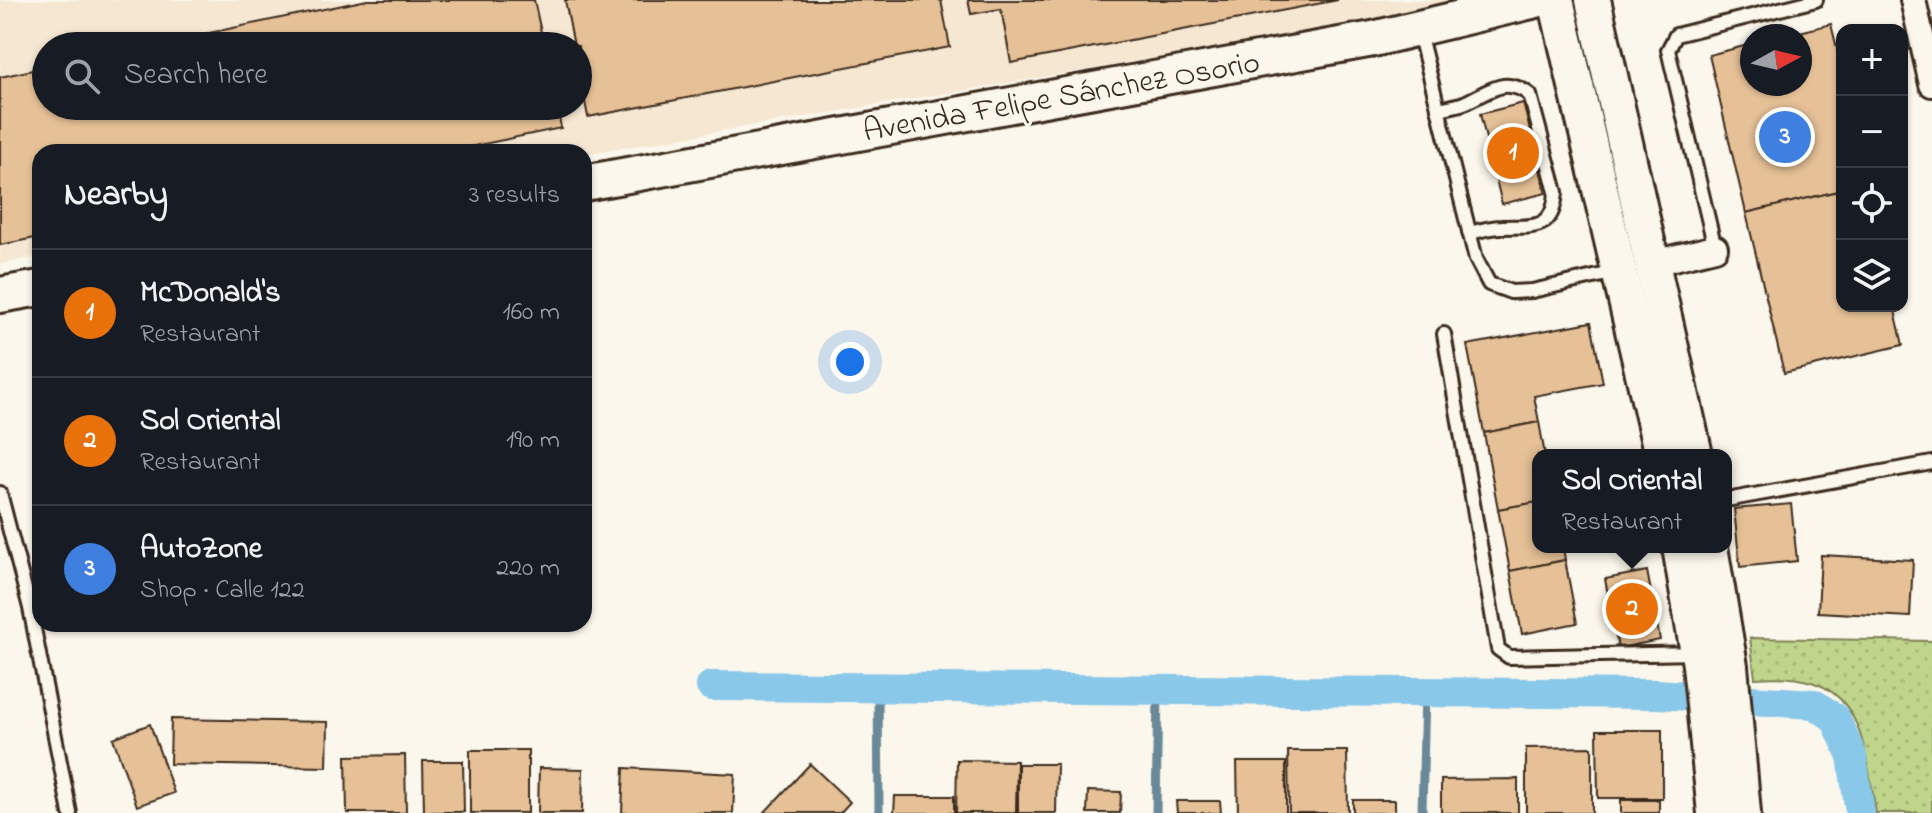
<!DOCTYPE html>
<meta charset="utf-8">
<style>
body{margin:0;font-family:"Indie Flower",sans-serif;background:#20242c;color:#f1f3f6}
.controls{position:absolute;right:24px;top:24px;display:grid;overflow:hidden;border-radius:16px;box-shadow:0 2px 6px #0004}
.controls button{width:72px;height:72px;display:grid;place-items:center;padding:0;border:0;border-bottom:2px solid #363941;background:#171b24;color:#f1f3f6;font:40px sans-serif}
.compass{position:absolute;left:1740px;top:24px;width:72px;height:72px;border-radius:50%;background:#171b24;box-shadow:0 2px 6px #0004;rotate:82deg}
.you{position:absolute;left:850px;top:362px;width:28px;height:28px;margin:-20px;border:6px solid #fff;border-radius:50%;background:#1a73e8;box-shadow:0 0 0 12px #1a73e833}
.badge{display:grid;place-items:center;width:52px;height:52px;border-radius:50%;background:#2563eb;color:#fff;font-size:26px;font-weight:700}
.pin{position:absolute;translate:-50% -50%;border:4px solid #fff;box-shadow:0 2px 8px #0006}
.popup{position:absolute;left:1532px;top:449px;width:200px;height:104px;box-sizing:border-box;display:grid;place-content:center;border-radius:16px;background:#171b24;filter:drop-shadow(0 2px 6px #0005);font-size:26px;white-space:nowrap;color:#9ea1a6}
.popup b{font-size:30px;color:#f1f3f6}
.popup::after{content:'';position:absolute;left:50%;top:100%;margin-left:-16px;border:16px solid transparent;border-top-color:#171b24}
.list{margin:0;padding:0;list-style:none}
h2{display:flex;justify-content:space-between;align-items:center;height:104px;margin:0;padding:0 32px;font-size:34px}
h2 small{font-size:26px;font-weight:400;color:#9ea1a6}
.list li{display:grid;grid-template-columns:52px 1fr auto;gap:24px;align-items:center;box-sizing:border-box;height:128px;padding:0 32px;border-top:2px solid #363941}
.list b{display:block;font-size:30px;white-space:nowrap}
.list p{margin:0;font-size:26px;white-space:nowrap;color:#9ea1a6}
.list em{font-size:26px;font-style:normal;color:#9ea1a6}
.icon{flex:none;width:44px;height:44px;fill:none;stroke:currentColor;stroke-width:2;stroke-linecap:round;stroke-linejoin:round}
.map{position:relative;flex:none;width:1932px;height:813px;overflow:hidden}
.search{position:absolute;background:#171b24;box-shadow:0 2px 6px #0004;left:32px;top:32px;width:560px;height:88px;display:flex;align-items:center;gap:20px;box-sizing:border-box;padding:0 28px;border-radius:44px;color:#9ea1a6;font-size:30px}
.panel{position:absolute;background:#171b24;box-shadow:0 2px 6px #0004;left:32px;top:144px;width:560px;height:488px;border-radius:24px}
.map>svg:first-child{display:block}
</style>
<div class="map">
<svg width="1932" height="813" viewBox="0 0 1932 813">
<defs>
<pattern id="grass-dots" width="8" height="8" patternUnits="userSpaceOnUse" patternTransform="scale(2)"><rect width="8" height="8" fill="#bfd58b"/><path d="M2 2h.1M6 6h.1" fill="none" stroke="#a5b778" stroke-width="1.8" stroke-linecap="round"/></pattern>
</defs>
<rect width="100%" height="100%" fill="#fbf7ec"/>
<filter id="ink" filterUnits="userSpaceOnUse"><feTurbulence type="fractalNoise" baseFrequency=".0125" numOctaves="2"/><feDisplacementMap in="SourceGraphic" scale="16" xChannelSelector="R" yChannelSelector="G"/><feConvolveMatrix kernelMatrix="1 2 1 2 8 2 1 2 1" color-interpolation-filters="sRGB"/></filter>
<g filter="url(#ink)">
<path fill="#f5e7d2" fill-rule="evenodd" d="M0 0H1457L1366 23 584 154V152H40V256L0 264ZM46 46H578V106H46Z"/>
<path fill="url(#grass-dots)" stroke="#7d8054" stroke-width="2" d="M1750 638 1932 641V813H1876C1862 730 1860 669 1755 678Z"/>
<g fill="none" stroke-linecap="round" stroke-linejoin="round">
<g stroke="#6a8998" stroke-width="9">
<polyline points="878,688 879,813"/>
<polyline points="1156,813 1158,690"/>
<polyline points="1422,813 1425,692"/>
</g>
<polyline stroke="#8ac8ea" stroke-width="30" points="711,686 1657,694 1814,704 1835,718 1852,756 1860,813"/>
</g>
<g fill="#e6c197" stroke="#3b2a1e" stroke-width="2">
<polygon points="367,0 534,0 544,46 147,46"/>
<polygon points="565,0 941,0 950,47 588,117 578,66 578,46 574,46"/>
<polygon points="968,0 1338,0 1011,63 1001,9 971,14"/>
<polygon points="1831,24 1842,69 1842,190 1746,213 1709,55 1752,44 1752,84 1800,84 1800,36 1784,36"/>
<polygon points="46,67 46,106 557,106 561,128 445,152 40,152 40,237 0,245 0,77"/>
<polygon points="1523,103 1546,193 1502,204 1480,114"/>
<polygon points="1842,190 1842,306 1894,306 1903,345 1784,373 1746,213"/>
<polygon points="1591,322 1603,383 1534,396 1539,422 1484,433 1467,345"/>
<polygon points="1539,422 1545,455 1538,455 1538,502 1498,509 1484,433"/>
<polygon points="1538,502 1538,547 1563,547 1565,560 1510,571 1498,509"/>
<polygon points="1791,504 1797,561 1740,567 1734,509"/>
<polygon points="1821,555 1913,560 1910,617 1818,612"/>
<polygon points="1565,560 1577,623 1522,634 1510,571"/>
<polygon points="1647,571 1660,640 1618,648 1605,579"/>
<polygon points="171,719 328,722 327,767 170,764"/>
<polygon points="150,724 174,793 137,806 113,738"/>
<polygon points="1597,730 1662,730 1662,798 1598,798"/>
<polygon points="1592,747 1592,813 1526,813 1526,748"/>
<rect x="470" y="750" width="58" height="63"/>
<polygon points="1288,751 1347,751 1348,813 1289,813"/>
<polygon points="405,755 406,813 347,813 346,756"/>
<polygon points="957,760 1017,761 1016,813 956,813"/>
<polygon points="423,761 463,761 464,812 424,812"/>
<polygon points="1237,762 1286,762 1286,813 1238,813"/>
<polygon points="810,764 850,802 840,813 764,813"/>
<polygon points="1018,764 1057,764 1056,813 1018,813"/>
<polygon points="539,768 583,769 582,813 538,813"/>
<polygon points="624,768 735,774 733,813 622,813"/>
<polygon points="1518,779 1518,813 1441,813 1441,780"/>
<polygon points="1088,791 1121,792 1120,813 1087,813"/>
<polygon points="895,796 954,796 954,813 894,813"/>
<rect x="1353" y="800" width="42" height="13"/>
<rect x="1621" y="800" width="38" height="13"/>
<polygon points="1176,801 1220,801 1221,813 1177,813"/>
</g>
<g fill="none" stroke-linecap="round" stroke-linejoin="round">
<defs>
<g id="lane">
<polyline points="1419,32 1476,259 1489,284 1511,292 1532,291 1616,272"/>
<path d="M1438 109C1447 107 1456 106 1464 103 1489 92 1505 75 1530 95L1556 192C1553 232 1534 226 1501 227 1491 227 1479 231 1469 233"/>
<polyline points="1715,248 1668,50 1676,35 1816,0"/>
<polyline points="1444,334 1498,649 1509,657 1697,653"/>
<polyline points="0,493 30,608 70,813"/>
<polyline points="1726,500 1932,463"/>
</g>
<g id="street">
<polyline points="1913,0 1932,84"/>
<polyline points="1653,263 1715,248"/>
</g>
<g id="secondary">
<polyline points="1556,0 1662,455"/>
<polyline points="1593,0 1695,455"/>
<polyline points="584,183 1373,39 1536,0"/>
<polyline points="0,295 40,288"/>
<polyline points="1680,547 1700,665 1715,813"/>
<polyline points="1710,547 1730,666 1743,813"/>
</g>
</defs>
<use href="#lane" stroke="#3b2a1e" stroke-width="18"/>
<use href="#street" stroke="#3b2a1e" stroke-width="30"/>
<use href="#secondary" stroke="#3b2a1e" stroke-width="40"/>
<use href="#lane" stroke="#fbf7ec" stroke-width="12"/>
<use href="#street" stroke="#fbf7ec" stroke-width="24"/>
<use href="#secondary" stroke="#fbf7ec" stroke-width="34"/>
</g>
</g>
<g text-anchor="middle" stroke-width="6" stroke-linejoin="round" paint-order="stroke">
<g font-size="32" fill="#3b2a1e" stroke="#fbf7ec">
<text transform="translate(1061 95) rotate(-10)" y="11">Avenida Felipe Sánchez Osorio</text>
</g>
</g>
</svg>
<div class="controls">
<button>+</button>
<button>−</button>
<button><svg class="icon" aria-label="locate" viewBox="0 0 24 24"><circle cx="12" cy="12" r="6"/><path d="M12 2v4M12 18v4M2 12h4M18 12h4"/></svg></button>
<button><svg class="icon" aria-label="layers" viewBox="0 0 24 24"><path d="M12 4l9 5-9 5-9-5zM3 14l9 5 9-5"/></svg></button>
</div>
<svg class="compass" viewBox="-18 -18 36 36"><path d="M0-13l5 13h-10z" fill="#e53935"/><path d="M0 13l5-13h-10z" fill="#9ea1a6"/></svg>
<div class="you"></div>
<div class="pin badge" style="left:1513px;top:153px;background:#e8710a">1</div>
<div class="pin badge" style="left:1632px;top:609px;background:#e8710a">2</div>
<div class="popup"><b>Sol Oriental</b>Restaurant</div>
<div class="pin badge" style="left:1785px;top:137px;background:#3f7fe0">3</div>
<div class="search"><svg class="icon" aria-label="search" viewBox="0 0 24 24"><circle cx="10" cy="10" r="6"/><path d="M15 15l6 6"/></svg>Search here</div>
<section class="panel">
<h2>Nearby<small>3 results</small></h2>
<ul class="list">
<li><span class="badge" style="background:#e8710a">1</span><div><b>McDonald's</b><p>Restaurant</p></div><em>160 m</em></li>
<li><span class="badge" style="background:#e8710a">2</span><div><b>Sol Oriental</b><p>Restaurant</p></div><em>190 m</em></li>
<li><span class="badge" style="background:#3f7fe0">3</span><div><b>AutoZone</b><p>Shop · Calle 122</p></div><em>220 m</em></li>
</ul>
</section>
</div>
